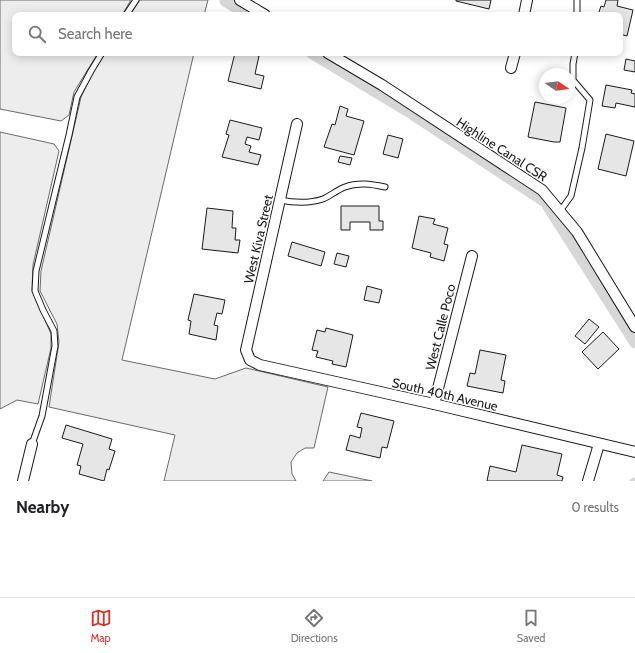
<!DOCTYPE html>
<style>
body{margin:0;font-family:Cabin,sans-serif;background:#f2f2f2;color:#202124}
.compass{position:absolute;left:539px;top:68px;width:36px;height:36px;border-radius:50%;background:#fff;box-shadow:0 2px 10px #0003;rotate:103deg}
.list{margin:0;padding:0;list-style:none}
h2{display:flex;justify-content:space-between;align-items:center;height:52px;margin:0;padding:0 16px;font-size:17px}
h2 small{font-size:13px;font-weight:400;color:#757577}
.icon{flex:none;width:22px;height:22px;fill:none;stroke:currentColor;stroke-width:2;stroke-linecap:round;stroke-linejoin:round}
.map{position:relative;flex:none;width:635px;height:481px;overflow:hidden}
.search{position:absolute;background:#fff;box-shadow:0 2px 10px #0003;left:12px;right:12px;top:12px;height:44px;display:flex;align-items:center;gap:10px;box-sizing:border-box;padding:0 14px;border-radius:8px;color:#757577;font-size:15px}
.sheet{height:116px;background:#fff}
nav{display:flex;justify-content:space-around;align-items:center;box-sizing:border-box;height:56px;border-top:1px solid #e0e0e0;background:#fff;font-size:11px;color:#757577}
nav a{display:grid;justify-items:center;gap:2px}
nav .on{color:#d93025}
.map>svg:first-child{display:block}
</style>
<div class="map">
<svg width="635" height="481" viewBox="0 0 635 481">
<rect width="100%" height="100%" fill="#fff"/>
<g fill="#ededed" stroke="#6a6a6a">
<polygon points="0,0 131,0 122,15 15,15 15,53 98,53 74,92 69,115 61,121 0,109"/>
<polygon points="140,0 208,0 204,15 130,15"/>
<polygon points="105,53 194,53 122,360 215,379 246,368 328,387 314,448 305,448 297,453 291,462 292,474 296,481 164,481 175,435 49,407 59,342 57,324 40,291 41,271 81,97 92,74"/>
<polygon points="0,132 54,144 59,151 33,265 32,290 51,334 51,348 38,404 17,400 0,409"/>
<polygon points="329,472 372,481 323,481"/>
</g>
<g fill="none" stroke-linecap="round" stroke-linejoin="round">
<polyline stroke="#d7d7d7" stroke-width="3.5" points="631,481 635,479"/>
<g stroke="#d7d7d7" stroke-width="11">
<polyline points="225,1 248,15"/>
<polyline points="311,53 407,111 545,202 635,343"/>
</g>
</g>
<g fill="#e6e6e6" stroke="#1a1a1a">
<polygon points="456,0 491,0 489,9 456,1"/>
<polygon points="606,0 618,0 617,6 633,10 627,36 620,34 620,15 598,15 601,6 604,7"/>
<polygon points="235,53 248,53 259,56 255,74 264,76 261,89 228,81"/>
<polygon points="626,59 635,61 635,72 624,70"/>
<polygon points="606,85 632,90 631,93 635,94 635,107 616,103 615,108 602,106"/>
<polygon points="535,102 566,108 560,142 554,142 528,137"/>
<polygon points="340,106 348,109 346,116 364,121 354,155 324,147 332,124 335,125"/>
<polygon points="230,120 262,128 259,140 247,137 245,144 251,146 249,152 261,155 258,165 222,157 229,135 226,134"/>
<polygon points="606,134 634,141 626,176 598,169"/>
<polygon points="388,135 403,139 398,158 383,154"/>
<polygon points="340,156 352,158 350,165 338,162"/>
<polygon points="341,206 379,206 379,221 383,221 383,230 370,230 370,222 350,222 350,230 341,230"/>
<polygon points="207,208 233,211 232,228 236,228 235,240 240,240 238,253 202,249"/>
<polygon points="419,216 435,219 433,224 448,228 444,244 448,245 444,261 430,257 431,253 412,248"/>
<polygon points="292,242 325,252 321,266 288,256"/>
<polygon points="337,253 349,256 346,267 334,264"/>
<polygon points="367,286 382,290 379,303 364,300"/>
<polygon points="194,294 225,300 222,314 217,313 214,325 218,326 216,340 189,334 191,321 188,320"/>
<polygon points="589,319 599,327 585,344 575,336"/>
<polygon points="326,328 353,335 346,367 332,364 333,361 316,357 318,351 312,350 317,330 325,332"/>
<polygon points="603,332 619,349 598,369 582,352"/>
<polygon points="480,350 506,355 501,380 505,381 503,393 467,386 470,373 475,374"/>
<polygon points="361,413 394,421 387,448 382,447 380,458 346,450 350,435 360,438 362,428 357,427"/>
<polygon points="66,425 112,439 109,449 115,451 109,470 107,469 104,481 79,474 81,466 77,465 83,444 62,438"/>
<polygon points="522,445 562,454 557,475 563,477 562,481 487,481 490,466 516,472"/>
</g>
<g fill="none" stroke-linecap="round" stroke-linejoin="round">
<defs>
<g id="service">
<polyline points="126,15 136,0"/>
<polyline points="577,15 577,0"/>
<path d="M280 200C295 203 308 204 323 199 330 196 337 190 345 187 358 182 371 184 385 187"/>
<polyline points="560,211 571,196 582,148 590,100 573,80 573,64 575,53"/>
<polyline points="32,444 42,416 55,346 54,331 43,310 35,291 36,271 69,135 77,97 91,71 102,53"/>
</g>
<g id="minor">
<polyline points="240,0 265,15"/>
<polyline points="524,15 527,0"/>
<polyline points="328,53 382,85 542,190 577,232 635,327"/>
<polyline points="511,68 515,53"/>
<polyline points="297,124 246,350 250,360 260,365 434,404 635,452"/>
<polyline points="434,404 472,256"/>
<polyline points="23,481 32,444"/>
<polyline points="588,481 599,444"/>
</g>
</defs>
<use href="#service" stroke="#1a1a1a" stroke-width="7"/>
<use href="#minor" stroke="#1a1a1a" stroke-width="12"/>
<use href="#service" stroke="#fff" stroke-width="5"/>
<use href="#minor" stroke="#fff" stroke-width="10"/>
</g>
<g text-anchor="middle" stroke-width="3" stroke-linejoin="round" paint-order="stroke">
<g font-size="13" fill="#1a1a1a" stroke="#fff">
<text transform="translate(502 149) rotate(33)" y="5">Highline Canal CSR</text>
<text transform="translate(258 239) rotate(-77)" y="5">West Kiva Street</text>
<text transform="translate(440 327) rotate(-76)" y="5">West Calle Poco</text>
<text transform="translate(445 394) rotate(13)" y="5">South 40th Avenue</text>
</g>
</g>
</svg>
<svg class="compass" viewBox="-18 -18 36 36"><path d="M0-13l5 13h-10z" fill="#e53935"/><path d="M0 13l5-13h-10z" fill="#757577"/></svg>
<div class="search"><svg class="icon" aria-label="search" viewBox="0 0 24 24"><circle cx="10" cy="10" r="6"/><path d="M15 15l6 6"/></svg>Search here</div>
</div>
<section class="sheet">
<h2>Nearby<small>0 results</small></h2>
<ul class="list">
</ul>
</section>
<nav>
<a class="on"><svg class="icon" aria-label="map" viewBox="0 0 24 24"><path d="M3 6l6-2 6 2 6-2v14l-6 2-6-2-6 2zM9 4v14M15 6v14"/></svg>Map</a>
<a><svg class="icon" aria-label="directions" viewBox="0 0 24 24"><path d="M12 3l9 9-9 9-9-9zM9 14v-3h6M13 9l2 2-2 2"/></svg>Directions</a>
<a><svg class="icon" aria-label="saved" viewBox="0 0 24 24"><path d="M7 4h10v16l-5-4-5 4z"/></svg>Saved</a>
</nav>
